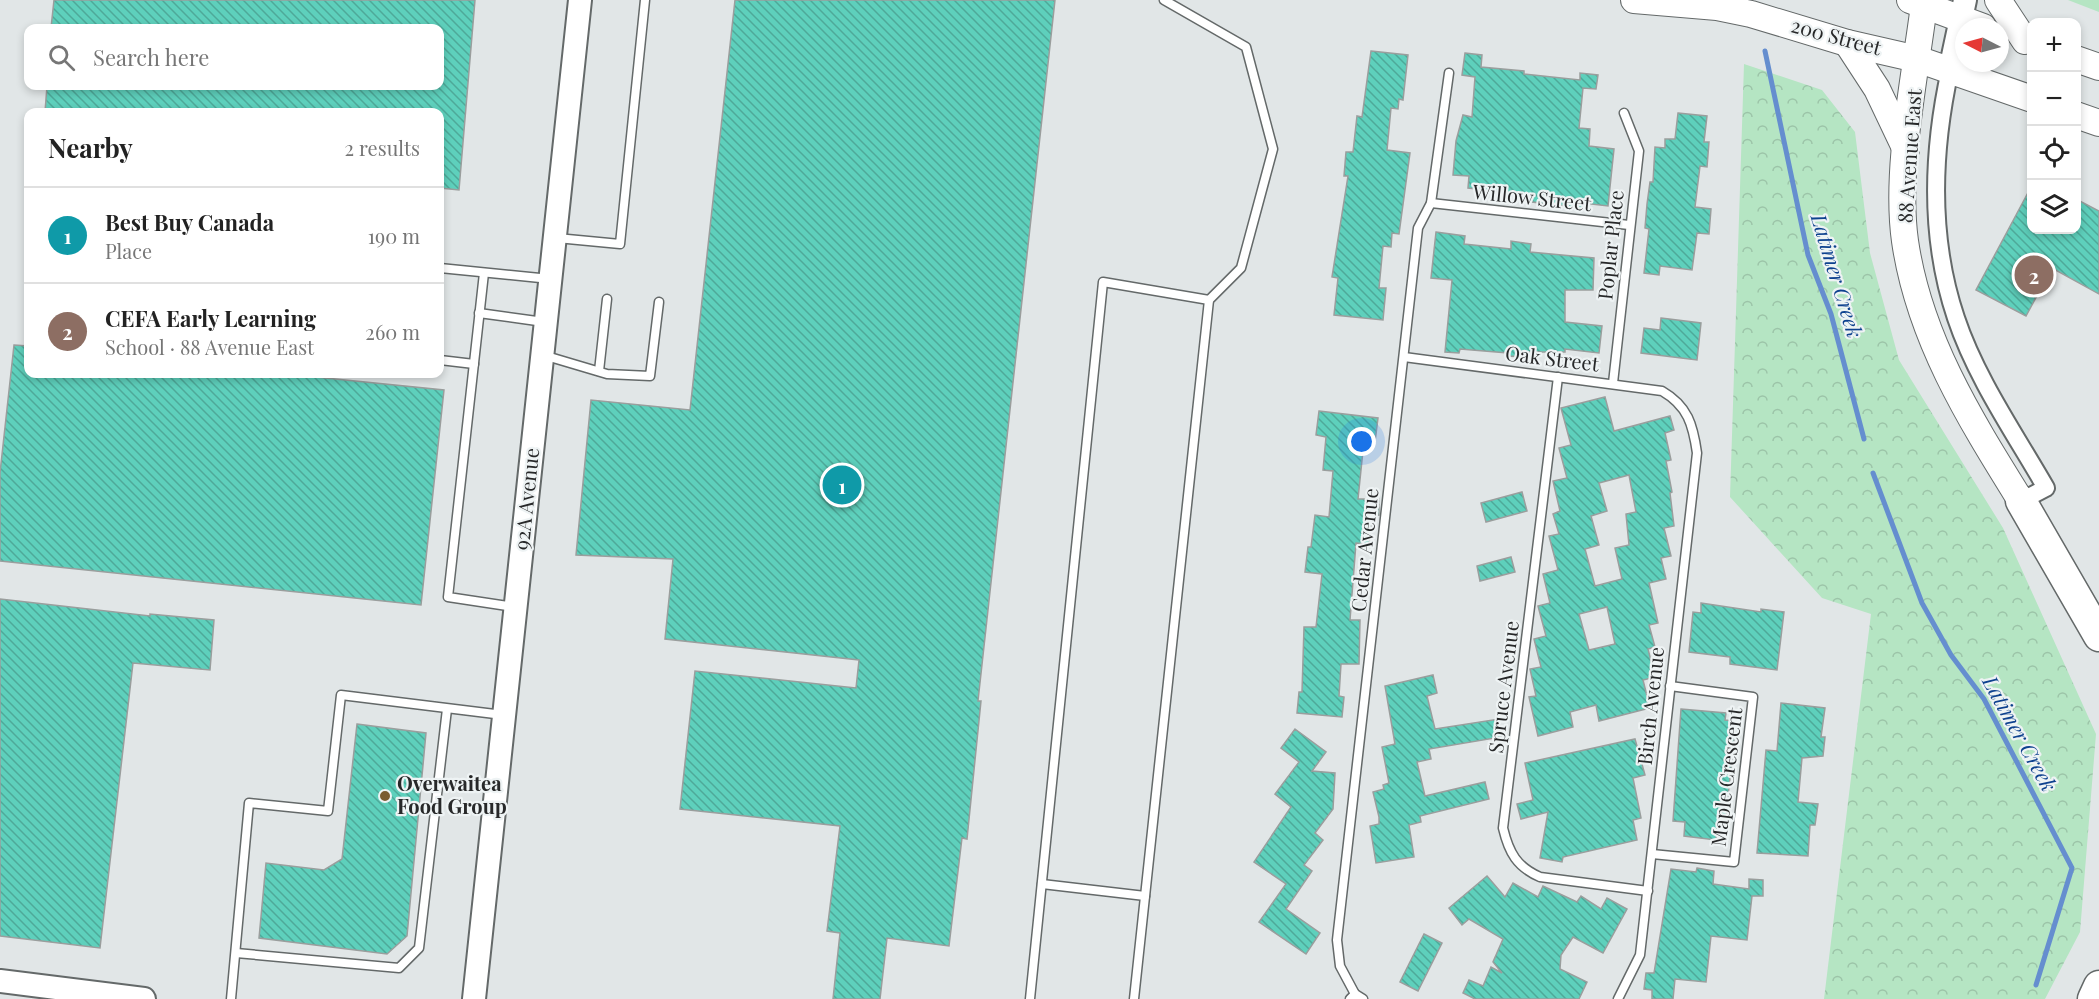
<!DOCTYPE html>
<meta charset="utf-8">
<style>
body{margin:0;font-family:"Playfair Display",serif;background:#f2f2f2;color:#222}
.controls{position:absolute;right:18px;top:18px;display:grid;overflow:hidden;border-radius:12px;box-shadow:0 3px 9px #0003}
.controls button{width:54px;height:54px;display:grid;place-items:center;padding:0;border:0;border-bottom:2px solid #e0e0e0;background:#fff;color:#222;font:30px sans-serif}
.compass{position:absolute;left:1955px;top:18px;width:54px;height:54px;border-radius:50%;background:#fff;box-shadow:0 3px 9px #0003;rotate:276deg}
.you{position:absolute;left:1362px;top:442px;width:21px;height:21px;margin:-15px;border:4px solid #fff;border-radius:50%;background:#1a73e8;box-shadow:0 0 0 9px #1a73e833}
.badge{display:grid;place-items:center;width:39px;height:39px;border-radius:50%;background:#db2777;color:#fff;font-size:20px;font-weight:700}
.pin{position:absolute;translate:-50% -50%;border:3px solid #fff;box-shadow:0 2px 6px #0006}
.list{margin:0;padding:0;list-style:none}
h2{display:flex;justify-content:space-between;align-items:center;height:78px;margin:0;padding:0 24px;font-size:26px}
h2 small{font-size:20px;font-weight:400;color:#767676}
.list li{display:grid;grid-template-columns:39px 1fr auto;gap:18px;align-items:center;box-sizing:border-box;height:96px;padding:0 24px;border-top:2px solid #e0e0e0}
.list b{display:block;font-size:22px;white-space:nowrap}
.list p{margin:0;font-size:20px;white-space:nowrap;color:#767676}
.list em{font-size:20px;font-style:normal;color:#767676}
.icon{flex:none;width:33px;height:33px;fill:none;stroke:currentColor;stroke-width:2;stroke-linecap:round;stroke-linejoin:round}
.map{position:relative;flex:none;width:2099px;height:999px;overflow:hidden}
.search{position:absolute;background:#fff;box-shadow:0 3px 9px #0003;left:24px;top:24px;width:420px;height:66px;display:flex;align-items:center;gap:15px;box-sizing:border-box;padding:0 21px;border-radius:12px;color:#767676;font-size:22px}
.panel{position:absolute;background:#fff;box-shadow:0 3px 9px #0003;left:24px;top:108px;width:420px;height:270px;border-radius:12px}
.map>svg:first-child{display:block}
</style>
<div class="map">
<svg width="2099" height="999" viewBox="0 0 2099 999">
<defs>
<pattern id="forest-crowns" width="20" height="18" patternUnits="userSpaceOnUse" patternTransform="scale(1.5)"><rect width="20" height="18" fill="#b5e5c3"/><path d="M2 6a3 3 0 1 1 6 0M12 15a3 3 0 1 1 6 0" fill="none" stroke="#9cc4a8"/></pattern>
<pattern id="building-back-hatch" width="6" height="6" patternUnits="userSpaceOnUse" patternTransform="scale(1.5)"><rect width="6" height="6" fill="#5ed0bc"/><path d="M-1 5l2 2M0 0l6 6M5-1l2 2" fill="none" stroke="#4ea999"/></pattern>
</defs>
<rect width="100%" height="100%" fill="#e1e6e7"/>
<polygon fill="#b5e5c3" points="2068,0 2099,0 2099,12"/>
<polygon fill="url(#forest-crowns)" points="1744,64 1822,90 1855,132 1870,253 1899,360 2003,528 2096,734 2080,932 2045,999 1824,999 1871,614 1822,598 1730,497"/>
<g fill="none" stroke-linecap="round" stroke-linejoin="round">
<g stroke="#658ecf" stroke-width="5">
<polyline points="1765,51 1808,255 1831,314 1864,439"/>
<polyline points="1873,473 1922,603 1951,655 1984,699 2072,868 2036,985"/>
</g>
</g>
<g fill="url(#building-back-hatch)" stroke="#9a9e9d" stroke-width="1.5" fill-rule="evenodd">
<polygon points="54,0 475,0 459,190 440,188 440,112 45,112 47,86 440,86 440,28 51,28"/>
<polygon points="735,0 1055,0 978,701 981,701 967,839 962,838 949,946 887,938 880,999 833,999 840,933 827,931 840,826 680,809 695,671 856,688 859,660 665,639 673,559 576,555 591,400 690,410"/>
<polygon points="1371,51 1408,55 1403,100 1399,99 1398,109 1391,108 1387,150 1410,153 1399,234 1392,233 1391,247 1383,246 1379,288 1386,288 1383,320 1334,315 1338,278 1332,277 1348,176 1344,176 1346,152 1353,152 1357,116 1362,117"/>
<polygon points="1465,53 1482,55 1481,67 1524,71 1524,74 1580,80 1580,73 1598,75 1596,89 1583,88 1579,128 1590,129 1589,146 1614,149 1608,206 1583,203 1583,208 1532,202 1532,195 1468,188 1469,176 1453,175 1456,141 1463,115 1472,117 1475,77 1462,75"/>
<polygon points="1678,113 1707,116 1704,142 1709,142 1707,167 1700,166 1695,207 1711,209 1709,234 1697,233 1692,270 1660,266 1659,275 1644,273 1649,229 1645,228 1647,204 1650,182 1653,182 1655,147 1665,148 1665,139 1675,139"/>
<polygon points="2031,187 2031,230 2076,230 2076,199 2099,211 2099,294 2052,268 2026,316 1976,290"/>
<polygon points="1436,232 1465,236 1464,244 1511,249 1511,241 1531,244 1530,252 1594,258 1593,290 1565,290 1565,322 1602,326 1599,353 1565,349 1565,352 1528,352 1527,357 1508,356 1508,353 1460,349 1459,353 1445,352 1452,280 1431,278"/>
<polygon points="1661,318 1701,323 1697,360 1641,353 1644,328 1660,330"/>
<polygon points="14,345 28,346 28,374 286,374 444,390 421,605 0,561 0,473"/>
<path d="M1605 397 1614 431 1670 416 1674 430 1665 433 1671 460 1666 461 1672 492 1670 493 1674 526 1664 528 1671 556 1661 558 1666 579 1649 583 1658 623 1649 625 1655 647 1648 649 1655 677 1643 680 1650 708 1599 721 1596 705 1570 712 1573 727 1538 736 1529 697 1536 696 1530 669 1541 667 1534 639 1546 636 1538 606 1550 603 1543 574 1558 570 1549 536 1559 534 1553 514 1560 511 1553 481 1567 478 1559 448 1571 445 1561 408ZM1629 475 1636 512 1626 514 1629 545 1615 548 1622 579 1595 586 1585 549 1599 545 1591 516 1607 511 1599 483ZM1607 607 1615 644 1589 650 1579 614Z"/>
<polygon points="1319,411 1378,418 1375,442 1364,441 1358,499 1379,499 1379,515 1372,516 1369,544 1356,543 1350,620 1360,620 1359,664 1341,664 1339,696 1344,697 1342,717 1297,713 1299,692 1302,692 1304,627 1316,627 1322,574 1305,572 1308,547 1311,547 1315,515 1329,517 1333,471 1323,470 1326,437 1316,435"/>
<polygon points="1522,492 1527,511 1486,522 1481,503"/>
<polygon points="1511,557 1515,572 1480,581 1477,566"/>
<polygon points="0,599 150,616 150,614 214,620 210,670 133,663 100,948 0,936"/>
<polygon points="1701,603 1761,612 1761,609 1784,612 1777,670 1730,664 1730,657 1689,652 1693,612 1701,613"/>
<polygon points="1433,675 1437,693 1427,696 1435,729 1499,719 1501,737 1429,749 1431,759 1417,762 1425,796 1485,782 1489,799 1420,816 1421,822 1409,825 1414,857 1376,863 1370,826 1379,824 1379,817 1373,792 1384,789 1383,785 1389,783 1382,747 1395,744 1385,686"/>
<polygon points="1781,703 1825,708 1821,737 1825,737 1823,756 1802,758 1798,802 1818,804 1815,825 1810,825 1808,856 1757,853 1766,750 1777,751"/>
<polygon points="1681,709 1726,713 1725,720 1736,721 1725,825 1717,825 1716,840 1684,836 1685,822 1673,821"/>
<polygon points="357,724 426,733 407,936 387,954 259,938 266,863 324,870 342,859"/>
<polygon points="1295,729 1326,752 1312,771 1335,773 1333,809 1315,833 1323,840 1304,865 1312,871 1286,909 1320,933 1306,954 1259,922 1286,884 1254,862 1291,807 1275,794 1299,762 1281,748"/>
<polygon points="1635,739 1645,775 1633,778 1641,818 1633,820 1637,840 1563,857 1562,862 1540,858 1548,812 1521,819 1517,804 1533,800 1525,763"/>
<polygon points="1697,868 1714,871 1713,884 1749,889 1749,879 1763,880 1763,896 1752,896 1747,940 1711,936 1706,982 1675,979 1673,999 1652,999 1652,990 1644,989 1646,973 1654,973 1671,869 1696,872"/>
<polygon points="1487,876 1505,897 1513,883 1538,897 1543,886 1577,902 1581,896 1601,909 1607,898 1627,909 1603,953 1573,937 1561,955 1560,969 1587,982 1579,999 1475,999 1463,993 1469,980 1483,986 1491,967 1502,973 1493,962 1503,939 1469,919 1462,925 1449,908"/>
<polygon points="1424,934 1442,943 1418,991 1400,982"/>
</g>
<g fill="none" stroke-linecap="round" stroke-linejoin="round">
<defs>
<g id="lane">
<polyline points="1431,203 1629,225"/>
<polyline points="557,238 620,244 645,0"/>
<polyline points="440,268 550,279"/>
<polyline points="484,273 448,597 514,607"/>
<polyline points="479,313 544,322"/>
<polyline points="543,355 607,374 650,376 659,302"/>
<path d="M1404 357 1662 391C1688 406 1693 425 1697 453L1640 955 1618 999"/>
<polyline points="440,360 474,364"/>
<polyline points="599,371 607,299"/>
<path d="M1558 377 1503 828C1509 853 1517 867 1540 877L1648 891"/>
<polyline points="1613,383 1639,151 1624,113"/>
<polyline points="1652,854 1734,862 1753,697 1670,686"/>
<polyline points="1042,884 1145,896"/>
<polyline points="236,953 399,968 419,948 447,709"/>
<polyline points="1355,994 1340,966 1337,940 1418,228 1431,203 1449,73"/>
<polyline points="231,999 249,803 328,811 341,695 503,715"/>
<polyline points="1030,999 1103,282 1209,300"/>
<polyline points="1134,999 1209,300 1241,268 1273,149 1246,47 1164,0"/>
<polyline points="1350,999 1355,994 1363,999"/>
</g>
<path id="street" d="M1950 70C1932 152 1929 238 1956 318 1976 378 2015 434 2046 488L2021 501"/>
<g id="secondary">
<polyline points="1950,70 1965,0"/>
<polyline points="0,981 144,999"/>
<polyline points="474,999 580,0"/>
</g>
<g id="primary">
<polyline points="1634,0 1717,7 1751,14 1847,43 1917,59 2032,99"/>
<polyline points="1910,0 1983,27"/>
<polyline points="1998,0 2025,41"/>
<path d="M1924 5C1915 77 1895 170 1905 241 1919 338 1970 419 2021 501"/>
<polyline points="1847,43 1877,89 1906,150"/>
<polyline points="2076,59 2099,67"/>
<polyline points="2076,115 2099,123"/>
</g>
<g id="highway">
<polyline points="2021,501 2099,636"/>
<polyline points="2093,999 2099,986"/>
</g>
</defs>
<use href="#lane" stroke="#646969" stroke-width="11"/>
<use href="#street" stroke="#646969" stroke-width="20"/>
<use href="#secondary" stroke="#646969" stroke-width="26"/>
<use href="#primary" stroke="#646969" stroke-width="28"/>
<use href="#highway" stroke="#646969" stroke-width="33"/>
<use href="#lane" stroke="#fff" stroke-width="8"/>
<use href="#street" stroke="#fff" stroke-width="16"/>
<use href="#secondary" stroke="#fff" stroke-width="22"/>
<use href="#primary" stroke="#fff" stroke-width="26"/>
<use href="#highway" stroke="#fff" stroke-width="30"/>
</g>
<circle fill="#7a5c30" stroke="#eef3f4" stroke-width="2" cx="385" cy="796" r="6"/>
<g text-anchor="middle" stroke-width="4.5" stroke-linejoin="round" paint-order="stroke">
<g font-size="20" fill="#272829" stroke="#eef3f4">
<text transform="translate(1836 37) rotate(15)" y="7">200 Street</text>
<text transform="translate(1910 156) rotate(-86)" y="7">88 Avenue East</text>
<text transform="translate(1532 198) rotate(6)" y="7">Willow Street</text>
<text transform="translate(1611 245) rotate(-84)" y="7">Poplar Place</text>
<text transform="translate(1552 359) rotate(7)" y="7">Oak Street</text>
<text transform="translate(527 499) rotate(-84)" y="7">92A Avenue</text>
<text transform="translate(1365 550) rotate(-84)" y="7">Cedar Avenue</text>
<text transform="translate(1504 687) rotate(-83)" y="7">Spruce Avenue</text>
<text transform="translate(1651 706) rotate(-84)" y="7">Birch Avenue</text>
<text transform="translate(1727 777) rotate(-83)" y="7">Maple Crescent</text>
</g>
<g font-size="20" font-weight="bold" fill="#272829" stroke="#eef3f4" text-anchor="start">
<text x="397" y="791">Overwaitea<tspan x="397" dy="23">Food Group</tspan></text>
</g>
<g font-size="21" font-style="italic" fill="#0d418e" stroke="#eef3f4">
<text transform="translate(1836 276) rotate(73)" y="7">Latimer Creek</text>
<text transform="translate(2019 734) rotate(61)" y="7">Latimer Creek</text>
</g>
</g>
</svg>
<div class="controls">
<button>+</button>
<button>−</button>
<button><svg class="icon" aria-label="locate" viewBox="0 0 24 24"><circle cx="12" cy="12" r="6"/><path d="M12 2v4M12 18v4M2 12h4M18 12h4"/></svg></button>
<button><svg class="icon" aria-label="layers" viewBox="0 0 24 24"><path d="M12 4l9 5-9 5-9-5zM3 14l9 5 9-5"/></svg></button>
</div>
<svg class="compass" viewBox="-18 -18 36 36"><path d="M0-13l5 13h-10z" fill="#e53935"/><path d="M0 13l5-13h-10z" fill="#767676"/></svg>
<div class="you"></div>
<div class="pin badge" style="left:842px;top:485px;background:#0f9aa8">1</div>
<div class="pin badge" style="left:2034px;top:275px;background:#8d6e63">2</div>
<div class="search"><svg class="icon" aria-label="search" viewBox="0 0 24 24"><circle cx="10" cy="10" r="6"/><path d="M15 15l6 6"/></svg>Search here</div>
<section class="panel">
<h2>Nearby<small>2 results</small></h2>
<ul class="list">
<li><span class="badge" style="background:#0f9aa8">1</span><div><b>Best Buy Canada</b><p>Place</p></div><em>190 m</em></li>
<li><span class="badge" style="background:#8d6e63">2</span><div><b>CEFA Early Learning</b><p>School · 88 Avenue East</p></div><em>260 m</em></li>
</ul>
</section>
</div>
